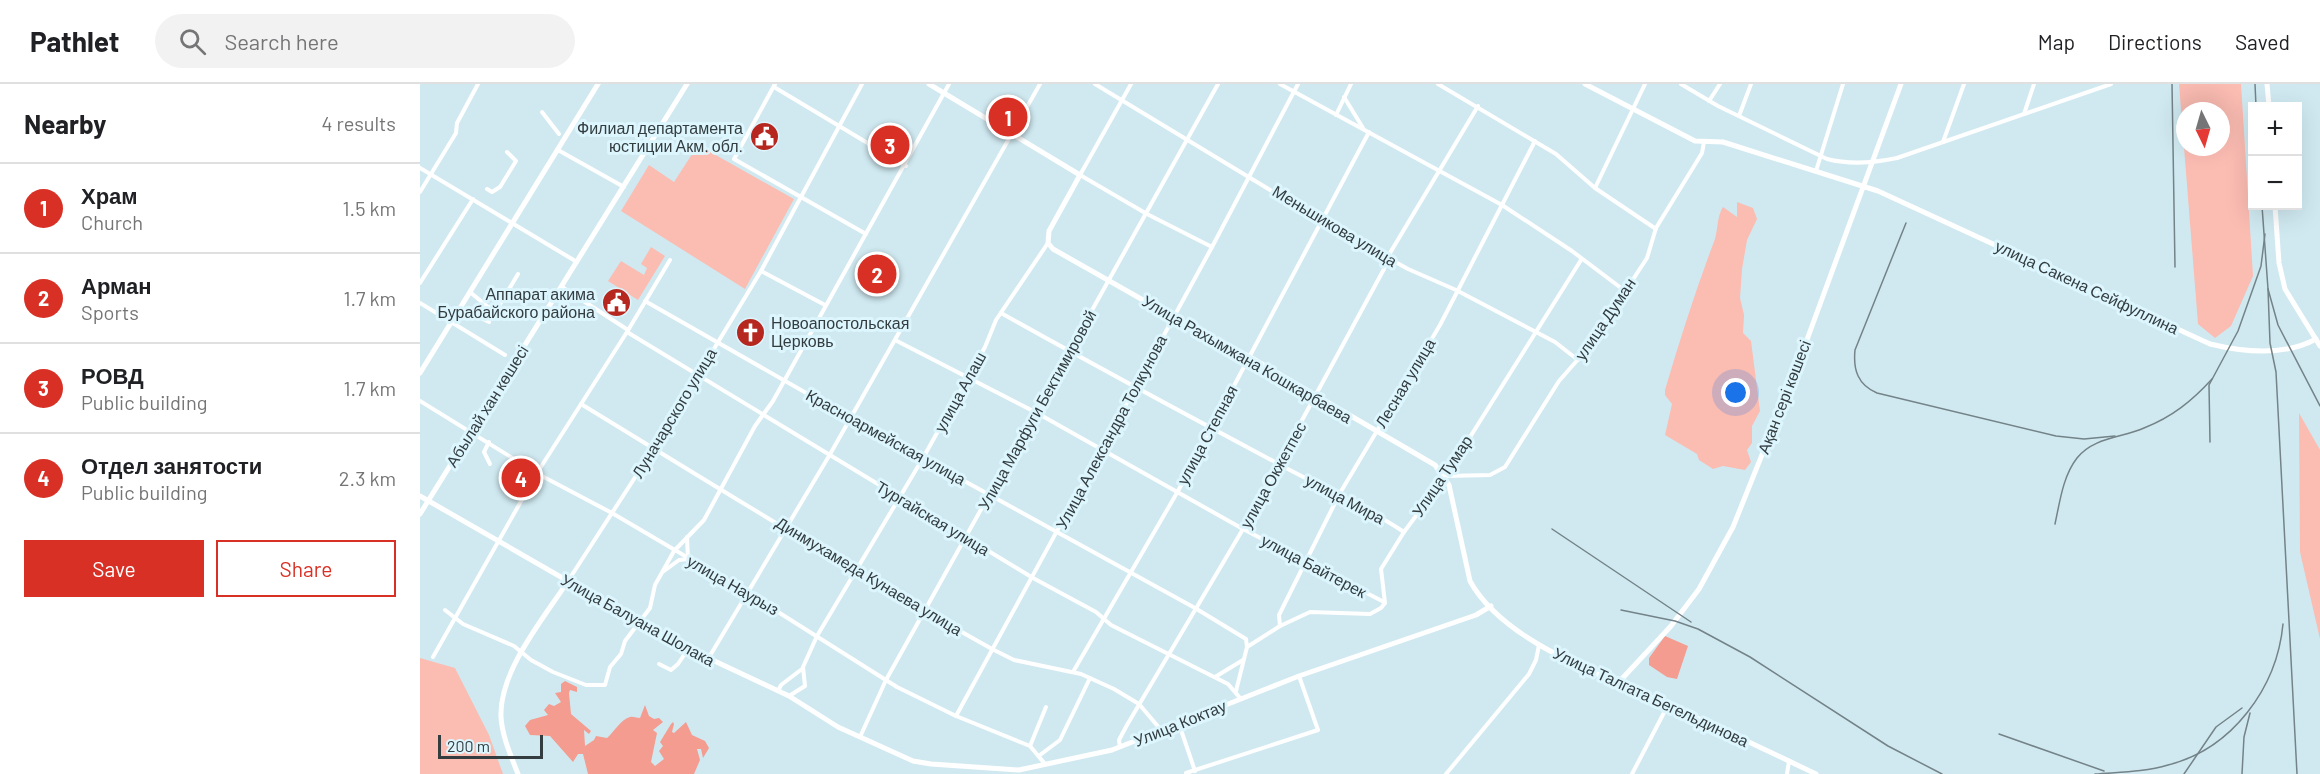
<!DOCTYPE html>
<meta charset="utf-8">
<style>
body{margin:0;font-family:Barlow,sans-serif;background:#f2f2f2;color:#202124}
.controls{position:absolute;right:18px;top:18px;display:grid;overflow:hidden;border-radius:0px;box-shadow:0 6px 24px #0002}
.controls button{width:54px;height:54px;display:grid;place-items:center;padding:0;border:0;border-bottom:2px solid #e0e0e0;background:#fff;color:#202124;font:30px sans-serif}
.compass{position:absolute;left:1756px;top:18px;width:54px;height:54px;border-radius:50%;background:#fff;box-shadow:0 6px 24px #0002;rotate:175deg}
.scale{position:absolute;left:18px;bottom:15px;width:105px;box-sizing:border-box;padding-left:6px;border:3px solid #333d40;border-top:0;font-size:16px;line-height:21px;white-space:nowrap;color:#333d40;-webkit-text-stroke:4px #ddf6fe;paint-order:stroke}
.you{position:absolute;left:1316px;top:309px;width:21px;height:21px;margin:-15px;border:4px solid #fff;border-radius:50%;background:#1a73e8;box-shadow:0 0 0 9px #1a73e833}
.badge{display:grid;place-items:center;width:39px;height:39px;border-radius:50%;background:#d93025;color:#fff;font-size:20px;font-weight:700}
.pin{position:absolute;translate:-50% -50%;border:3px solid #fff;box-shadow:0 2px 6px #0006}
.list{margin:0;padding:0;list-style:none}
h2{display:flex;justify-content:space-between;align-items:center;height:78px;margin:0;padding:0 24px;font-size:26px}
h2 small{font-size:20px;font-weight:400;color:#757577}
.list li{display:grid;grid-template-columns:39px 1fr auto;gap:18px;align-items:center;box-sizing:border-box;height:90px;padding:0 24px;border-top:2px solid #e0e0e0}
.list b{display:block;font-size:22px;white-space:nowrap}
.list p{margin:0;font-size:20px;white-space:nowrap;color:#757577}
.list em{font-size:20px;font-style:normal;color:#757577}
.actions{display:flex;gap:12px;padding:18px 24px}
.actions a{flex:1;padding:14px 0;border:2px solid #d93025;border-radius:0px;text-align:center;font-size:21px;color:#d93025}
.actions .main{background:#d93025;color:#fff}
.icon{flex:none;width:33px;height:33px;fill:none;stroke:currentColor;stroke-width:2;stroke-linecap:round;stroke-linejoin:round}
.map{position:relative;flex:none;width:1900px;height:690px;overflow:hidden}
header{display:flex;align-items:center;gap:36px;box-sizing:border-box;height:84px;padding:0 30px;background:#fff;border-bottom:2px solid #e0e0e0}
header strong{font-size:28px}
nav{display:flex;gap:33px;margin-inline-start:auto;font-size:21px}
.search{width:420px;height:54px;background:#f2f2f2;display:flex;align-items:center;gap:15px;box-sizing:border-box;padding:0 21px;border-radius:33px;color:#757577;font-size:22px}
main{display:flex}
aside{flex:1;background:#fff}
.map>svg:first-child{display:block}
</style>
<header>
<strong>Pathlet</strong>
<div class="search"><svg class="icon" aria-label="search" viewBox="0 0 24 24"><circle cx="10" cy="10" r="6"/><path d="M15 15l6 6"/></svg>Search here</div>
<nav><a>Map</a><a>Directions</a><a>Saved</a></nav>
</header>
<main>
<aside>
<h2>Nearby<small>4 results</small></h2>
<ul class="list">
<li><span class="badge">1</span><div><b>Храм</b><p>Church</p></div><em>1.5 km</em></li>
<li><span class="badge">2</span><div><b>Арман</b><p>Sports</p></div><em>1.7 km</em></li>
<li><span class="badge">3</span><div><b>РОВД</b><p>Public building</p></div><em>1.7 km</em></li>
<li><span class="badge">4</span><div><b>Отдел занятости</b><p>Public building</p></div><em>2.3 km</em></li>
</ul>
<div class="actions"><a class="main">Save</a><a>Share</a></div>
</aside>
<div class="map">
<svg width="1900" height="690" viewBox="0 0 1900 690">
<rect width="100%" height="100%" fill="#d0e9f1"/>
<g fill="#fbbcb2" fill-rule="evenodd">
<path d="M1759 0H1821L1833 192 1811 242 1795 254 1778 240ZM1765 27H1801V63H1765Z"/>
<polygon points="278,61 374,115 325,205 201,127 229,81 254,98"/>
<path d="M1317 118 1333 124 1337 135 1327 156 1322 185 1320 214 1324 231 1323 249 1331 257 1340 327 1332 342V359L1327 366 1331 378 1325 386 1303 382 1293 385 1279 376 1277 370 1245 351 1252 320 1245 311V306C1260 255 1276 205 1295 155 1298 145 1297 132 1303 123L1317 133Z"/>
<polygon points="231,163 245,172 218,216 188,197 201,177 224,191 227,184 221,180"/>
<polygon points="1879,329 1900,366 1900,555 1880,468"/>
<polygon points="0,574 35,584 69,651 83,690 0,690"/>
</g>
<g fill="#f49c8f">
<polygon points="1245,552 1268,562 1257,595 1247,593 1229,581 1229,574"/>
<path d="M145 597 157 603V608L150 606 149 609 151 630 171 647 169 650 164 646 165 662 174 656 176 652 187 654C195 647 201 635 210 633 213 632 217 634 220 634L225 621 229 632 234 635 239 634 243 638 233 646 237 649 231 678 235 682 244 675 239 667 243 662 240 658 251 640 253 638 254 640 252 648 254 649 266 638 272 651 285 657 289 664 283 674 281 665H277L280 676 274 690H168L163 670H158L153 678 130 652 110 651 105 642 110 636 128 631 124 626 129 620 134 622 141 618 135 609 141 608V600Z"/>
</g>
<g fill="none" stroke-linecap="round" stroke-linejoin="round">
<g stroke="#fff" stroke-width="4">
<polyline points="355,0 314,75 446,150"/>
<polyline points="675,0 903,138 988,185 1036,206 1135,258 1158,276"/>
<polyline points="711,0 660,91 727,130 792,163"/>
<polyline points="860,0 1082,121 1152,167 1205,207"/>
<polyline points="1018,0 1136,70 1175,104 1236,145"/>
<path d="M1261 0 1298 22 1407 75C1431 81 1453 79 1477 74L1691 0"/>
<polyline points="354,3 486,82"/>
<polyline points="924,13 943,44"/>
<polyline points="1289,17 1300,0"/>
<polyline points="122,28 139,50"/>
<polyline points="1604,30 1614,0"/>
<polyline points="916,31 931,0"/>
<polyline points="1319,32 1331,0"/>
<polyline points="1523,58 1544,0"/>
<polyline points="138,66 204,103"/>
<polyline points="0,84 157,178"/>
<polyline points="1396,87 1423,0"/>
<polyline points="1175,104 1225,0"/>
<polyline points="67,105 72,108 80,103 96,77 87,68"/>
<polyline points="0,108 36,49 37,39 58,0"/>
<polyline points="341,187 405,221"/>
<polyline points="0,199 53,115"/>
<polyline points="142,203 208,246"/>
<polyline points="50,208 68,223 61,234 69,238"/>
<polyline points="225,217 430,334 775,524 826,555 827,563"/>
<polyline points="0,219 85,271"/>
<polyline points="68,223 79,222 98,190"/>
<path d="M581 229C672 280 763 329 855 378 898 402 942 420 984 448"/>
<polyline points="207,248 613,494 676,528 691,541 808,600 821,615"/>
<polyline points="475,256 617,329 823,445 964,518"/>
<polyline points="0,317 120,391 192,429 328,509 477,603 536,632 610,662 625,680"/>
<path d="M161 320C297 403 433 488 572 565L594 576 661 590 694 605 719 620 741 646"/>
<polyline points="69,358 64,368 70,380"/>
<polyline points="1026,392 1070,391 1085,383 1139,297 1168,264 1227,174 1236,144 1282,69 1284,58"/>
<polyline points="244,487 259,476 268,475 267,453"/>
<polyline points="148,497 234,364 341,187 442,0"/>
<polyline points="25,526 43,540 94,562 111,576 133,588 166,601 185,601 190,583 201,570 205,557 230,524 235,501 254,467 284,436 335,342 353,317 529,0"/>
<polyline points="860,542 859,531 920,409 1020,241 1115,57"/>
<polyline points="13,573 117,389 207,248 250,176"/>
<polyline points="288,575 409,372 620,0"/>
<polyline points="239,580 251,586 258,580 268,565"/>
<polyline points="653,588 758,407 949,48"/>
<polyline points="795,593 823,576"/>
<polyline points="358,607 361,601 382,585"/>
<polyline points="816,607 827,563 860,542 890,528 950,530 961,524 965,519 961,485 984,448 1025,393 1161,176"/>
<polyline points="369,612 385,602 383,583 397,552 503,374 565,263 576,236 628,159"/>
<polyline points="536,632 792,163 878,0"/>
<polyline points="759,640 775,687"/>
<polyline points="440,653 466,596 798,0"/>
<polyline points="610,662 626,623"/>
<polyline points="700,663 699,656 707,641 823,445 964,185 967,174 1058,22"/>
<polyline points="620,671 640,656 670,594"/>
<polyline points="766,689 898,646 879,592"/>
<polyline points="1026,690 1109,590 1116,576 1119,561"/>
<polyline points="1212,690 1248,621"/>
<polyline points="1367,690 1369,677"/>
</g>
<g stroke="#fff" stroke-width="5">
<path d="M509 0 660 91 629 147 628 159 633 165 753 233 830 273 1015 381 1029 401 1050 497C1084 559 1185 592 1246 620 1296 642 1346 666 1396 690"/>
<path d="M1165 0 1275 57 1303 58 1458 107 1790 260C1823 268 1865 272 1896 255"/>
<polyline points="1847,0 1849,22"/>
<polyline points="1855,122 1859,179 1865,205 1900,262"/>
<polyline points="0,289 178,0"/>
<polyline points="0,412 254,558 369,612 418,643 493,677 511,680 599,686 692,666 879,592 1056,531 1071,522"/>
<polyline points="0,430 267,0"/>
<polyline points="1198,599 1251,542 1279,505 1313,443 1374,291 1481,0"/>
<path d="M98 690C91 672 82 652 81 633 79 587 124 534 148 497"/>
</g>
<g stroke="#738388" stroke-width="1.5">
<polyline points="1752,0 1755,183"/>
<polyline points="1835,0 1836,22"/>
<polyline points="1842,122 1848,205 1858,241 1900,322"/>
<path d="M1486 139 1435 266C1433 286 1438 301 1457 309L1636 352 1664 355 1695 352"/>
<polyline points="1848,205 1850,259 1856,288 1877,690"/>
<polyline points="1790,358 1789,301 1818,247 1841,182 1845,150"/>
<path d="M1635 440C1640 417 1643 392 1657 374 1674 353 1702 354 1724 344 1752 333 1772 317 1792 295"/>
<polyline points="1132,445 1271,538"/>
<polyline points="1201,526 1255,537 1278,545 1330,573 1468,662 1522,690"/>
<polyline points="1579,650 1684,687"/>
<path d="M1675 690C1700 688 1725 688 1748 681 1812 665 1857 604 1863 540"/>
<polyline points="1764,690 1796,643 1822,624"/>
<polyline points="1822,690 1824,653 1830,629"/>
</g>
</g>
<defs>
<symbol id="civic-disc" viewBox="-11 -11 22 22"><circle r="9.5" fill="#b6281f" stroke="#ddf6fe"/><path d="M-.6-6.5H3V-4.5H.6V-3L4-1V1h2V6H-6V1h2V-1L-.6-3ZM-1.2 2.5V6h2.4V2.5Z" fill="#fff"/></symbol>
<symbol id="church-disc" viewBox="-11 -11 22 22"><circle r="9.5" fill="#b6281f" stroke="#ddf6fe"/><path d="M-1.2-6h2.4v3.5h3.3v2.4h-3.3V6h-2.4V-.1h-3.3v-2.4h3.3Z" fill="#fff"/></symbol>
</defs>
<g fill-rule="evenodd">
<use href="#civic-disc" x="328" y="36" width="33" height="33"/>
<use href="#civic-disc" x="180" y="202" width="33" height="33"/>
<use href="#church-disc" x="314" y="232" width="33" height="33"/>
</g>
<g text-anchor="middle" stroke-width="6" stroke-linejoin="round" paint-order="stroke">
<g font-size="16" fill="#333d40" stroke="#ddf6fe" text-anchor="end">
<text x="323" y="50">Филиал департамента<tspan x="323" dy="18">юстиции Акм. обл.</tspan></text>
<text x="175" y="216">Аппарат акима<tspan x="175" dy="18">Бурабайского района</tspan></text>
<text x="351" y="245" text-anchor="start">Новоапостольская<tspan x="351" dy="18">Церковь</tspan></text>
</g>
<g font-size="16" fill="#333d40" stroke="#ddf6fe">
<text transform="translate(915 142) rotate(31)" y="6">Меньшикова улица</text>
<text transform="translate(1667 203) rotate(25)" y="6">улица Сакена Сейфуллина</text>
<text transform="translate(1185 235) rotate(-56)" y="6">улица Думан</text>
<text transform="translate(827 275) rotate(30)" y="6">Улица Рахымжана Кошкарбаева</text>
<text transform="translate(985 299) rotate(-59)" y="6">Лесная улица</text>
<text transform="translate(540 308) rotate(-61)" y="6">улица Алаш</text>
<text transform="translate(1364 313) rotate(-69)" y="6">Ақан сері көшесі</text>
<text transform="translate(67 322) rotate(-58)" y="6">Абылай хан көшесі</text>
<text transform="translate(617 326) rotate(-61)" y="6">Улица Марфуги Бектимировой</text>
<text transform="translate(254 329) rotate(-59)" y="6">Луначарского улица</text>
<text transform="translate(691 348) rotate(-62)" y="6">Улица Александра Толкунова</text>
<text transform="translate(787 351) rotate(-62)" y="6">улица Степная</text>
<text transform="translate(466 353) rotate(29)" y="6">Красноармейская улица</text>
<text transform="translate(853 391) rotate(-61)" y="6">улица Окжетпес</text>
<text transform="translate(1022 392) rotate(-56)" y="6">Улица Тумар</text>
<text transform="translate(925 415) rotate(28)" y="6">улица Мира</text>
<text transform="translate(513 434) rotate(31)" y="6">Тургайская улица</text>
<text transform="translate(894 482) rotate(28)" y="6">улица Байтерек</text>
<text transform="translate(449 492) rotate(31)" y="6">Динмухамеда Кунаева улица</text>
<text transform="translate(313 501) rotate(30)" y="6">улица Наурыз</text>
<text transform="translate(218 536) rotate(29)" y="6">Улица Балуана Шолака</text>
<text transform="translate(1231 613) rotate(25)" y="6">Улица Талгата Бегельдинова</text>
<text transform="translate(760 639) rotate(-22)" y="6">Улица Коктау</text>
</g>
</g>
</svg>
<div class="controls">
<button>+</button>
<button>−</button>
</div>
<svg class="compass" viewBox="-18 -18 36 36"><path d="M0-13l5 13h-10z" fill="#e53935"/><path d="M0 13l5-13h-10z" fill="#757577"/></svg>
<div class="scale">200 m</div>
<div class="you"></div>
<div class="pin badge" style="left:588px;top:33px">1</div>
<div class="pin badge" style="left:457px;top:190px">2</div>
<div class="pin badge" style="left:470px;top:61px">3</div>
<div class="pin badge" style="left:101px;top:394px">4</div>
</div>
</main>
